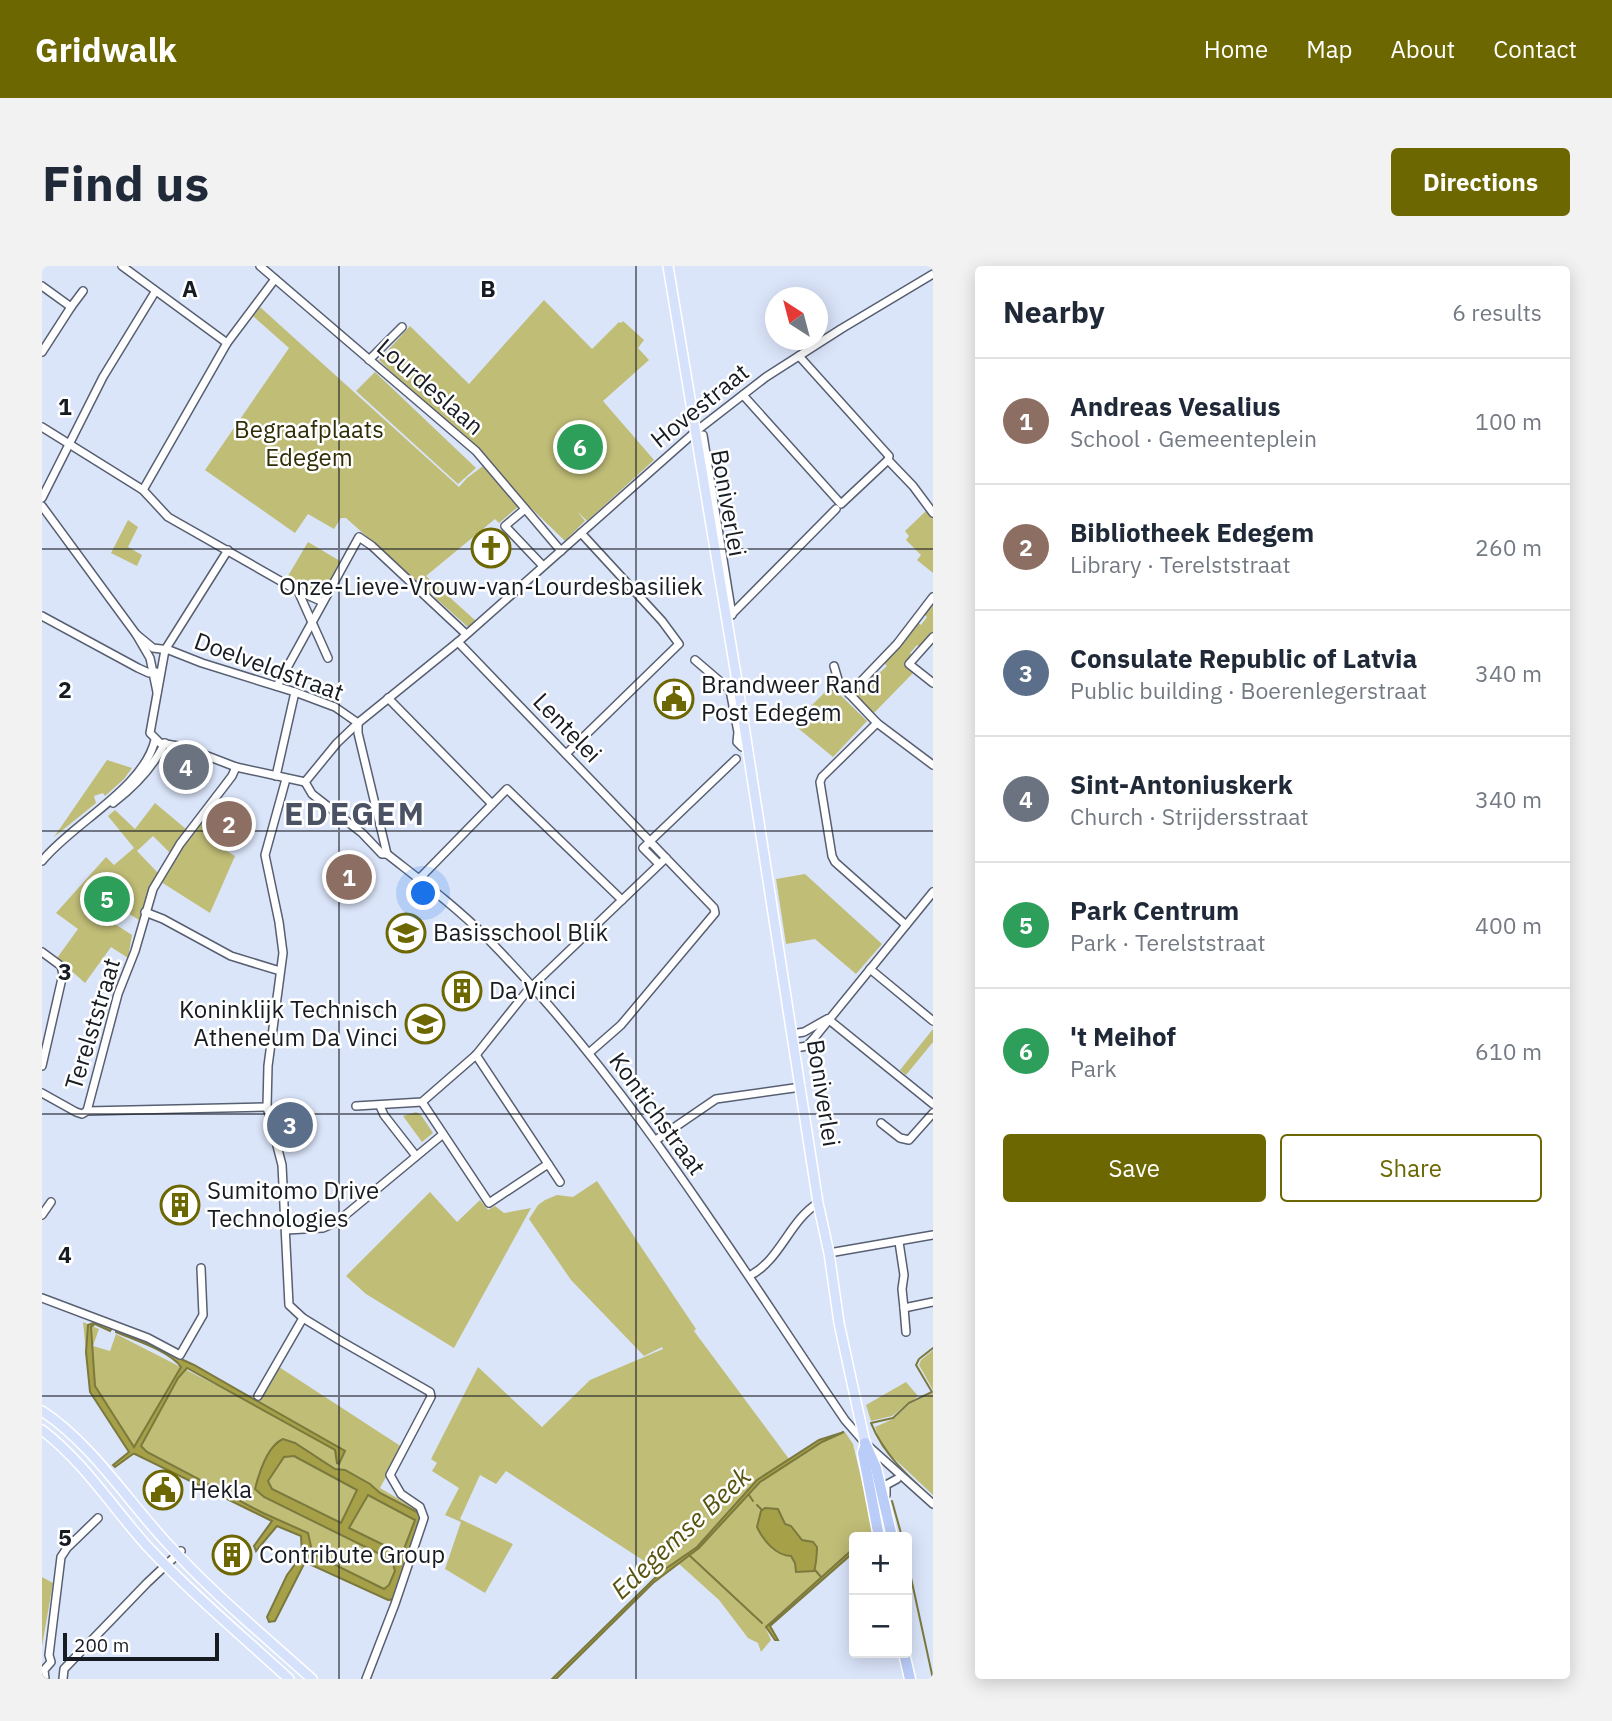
<!DOCTYPE html>
<meta charset="utf-8">
<style>
body{margin:0;font-family:"IBM Plex Sans",sans-serif;background:#f2f2f3;color:#1f2937}
.controls{position:absolute;right:21px;bottom:21px;display:grid;overflow:hidden;border-radius:7px;box-shadow:0 4px 18px #0003}
.controls button{width:63px;height:63px;display:grid;place-items:center;padding:0;border:0;border-bottom:2px solid #e0e1e3;background:#fff;color:#1f2937;font:35px sans-serif}
.compass{position:absolute;left:723px;top:21px;width:63px;height:63px;border-radius:50%;background:#fff;box-shadow:0 4px 18px #0003;rotate:324deg}
.scale{position:absolute;left:21px;bottom:18px;width:156px;box-sizing:border-box;padding-left:7px;border:4px solid #171b22;border-top:0;font-size:19px;line-height:24px;white-space:nowrap;color:#171b22;-webkit-text-stroke:5px #fff;paint-order:stroke}
.you{position:absolute;left:382px;top:628px;width:24px;height:24px;margin:-18px;border:5px solid #fff;border-radius:50%;background:#1a73e8;box-shadow:0 0 0 10px #1a73e833}
.badge{display:grid;place-items:center;width:46px;height:46px;border-radius:50%;background:#6c6700;color:#fff;font-size:23px;font-weight:700}
.pin{position:absolute;translate:-50% -50%;border:4px solid #fff;box-shadow:0 2px 7px #0006}
.list{margin:0;padding:0;list-style:none}
h2{display:flex;justify-content:space-between;align-items:center;height:91px;margin:0;padding:0 28px;font-size:30px}
h2 small{font-size:23px;font-weight:400;color:#747a83}
.list li{display:grid;grid-template-columns:46px 1fr auto;gap:21px;align-items:center;box-sizing:border-box;height:126px;padding:0 28px;border-top:2px solid #e0e1e3}
.list b{display:block;font-size:26px;white-space:nowrap}
.list p{margin:0;font-size:23px;white-space:nowrap;color:#747a83}
.list em{font-size:23px;font-style:normal;color:#747a83}
.actions{display:flex;gap:14px;padding:21px 28px}
.actions a{flex:1;padding:16px 0;border:2px solid #6c6700;border-radius:7px;text-align:center;font-size:24px;color:#6c6700}
.actions .main{background:#6c6700;color:#fff}
.map{position:relative;flex:none;width:891px;height:1413px;overflow:hidden;border-radius:7px}
header{display:flex;align-items:center;gap:42px;box-sizing:border-box;height:98px;padding:0 35px;background:#6c6700;color:#fff}
header strong{font-size:33px}
nav{display:flex;gap:38px;margin-inline-start:auto;font-size:24px}
.intro{display:flex;align-items:center;justify-content:space-between;box-sizing:border-box;height:168px;padding:0 42px}
h1{margin:0;font-size:49px}
.button{padding:18px 32px;border-radius:7px;background:#6c6700;color:#fff;font-size:24px;font-weight:700}
main{display:flex;gap:42px;padding:0 42px}
aside{flex:1;background:#fff;border-radius:7px;box-shadow:0 4px 18px #0003}
.map>svg:first-child{display:block}
</style>
<header>
<strong>Gridwalk</strong>
<nav><a>Home</a><a>Map</a><a>About</a><a>Contact</a></nav>
</header>
<div class="intro"><h1>Find us</h1><a class="button">Directions</a></div>
<main>
<div class="map">
<svg width="891" height="1413" viewBox="0 0 891 1413">
<rect width="100%" height="100%" fill="#dbe5fa"/>
<g fill="#c0bd77">
<polygon points="502,34 550,83 577,56 579,57 581,55 602,74 596,82 607,94 561,135 612,194 545,255 535,245 543,255 523,275 337,94 368,60 427,118"/>
<polygon points="218,41 417,221 425,212 441,200 477,240 457,257 453,253 384,310 434,355 427,362 304,252 299,252 292,263 266,248 253,267 163,204 247,82 211,50"/>
<polygon points="333,106 434,202 416,218 314,125"/>
<polygon points="886,243 891,250 891,307 875,294 879,289 864,274 867,270 863,265"/>
<polygon points="86,254 96,261 86,281 100,289 95,300 69,287"/>
<polygon points="266,276 298,295 279,331 246,310"/>
<polygon points="891,334 891,368 879,382 875,379 868,387 871,390 862,397 872,406 832,447 813,429 813,424 829,408 833,411 845,400 841,396 875,356 879,359 885,351 882,348"/>
<polygon points="789,420 825,455 791,491 751,458"/>
<polygon points="65,494 90,502 82,513 63,530 61,527 52,530 54,537 12,571"/>
<polygon points="113,537 144,563 129,588 111,570 95,585 116,607 97,654 74,640 65,653 90,669 86,692 69,681 43,717 15,692 36,663 14,647 64,591 72,599 92,582 66,550 73,544 93,563"/>
<polygon points="164,547 186,564 178,581 193,590 168,647 119,616 148,568"/>
<polygon points="763,608 840,678 814,708 773,673 744,678 734,613"/>
<polygon points="891,763 891,776 864,809 858,804"/>
<polygon points="374,846 379,849 391,867 380,876 361,850"/>
<polygon points="555,915 654,1063 652,1065 747,1193 715,1214 655,1281 619,1306 464,1205 454,1218 438,1209 418,1253 471,1278 443,1327 403,1303 419,1256 403,1249 417,1222 390,1205 395,1197 389,1193 436,1101 500,1161 548,1114 621,1083 620,1081 602,1090 529,1014 487,953 496,939 503,934 515,929 531,931"/>
<polygon points="388,926 415,956 438,934 446,944 453,940 462,947 489,942 412,1082 324,1028 304,1010"/>
<polygon points="41,1056 57,1063 51,1080 68,1085 74,1068 213,1139 237,1101 360,1181 338,1222 374,1243 378,1241 353,1338 264,1288 268,1274 205,1244 110,1195 87,1187 48,1126"/>
<polygon points="891,1084 891,1124 877,1099 879,1094"/>
<polygon points="864,1116 876,1130 850,1150 829,1155 824,1139"/>
<polygon points="891,1127 891,1229 840,1181 833,1161 851,1153 868,1138"/>
<polygon points="803,1166 811,1178 833,1271 812,1271 812,1282 729,1355 724,1363 729,1374 719,1386 716,1377 706,1372 677,1334 636,1297 654,1285 674,1265 695,1239 711,1225 718,1216 780,1176"/>
<polygon points="0,1311 11,1317 0,1380"/>
</g>
<g fill="#a6a148" stroke="#7b793d" stroke-width="2" fill-rule="evenodd">
<path d="M54 1056 70 1062 68 1065 53 1058 49 1061 53 1120 92 1181 139 1101C128 1085 92 1074 74 1066V1063L152 1099 303 1185 297 1198 295 1197 293 1184 145 1102 136 1112 99 1180 105 1186 221 1247 266 1267 270 1285 275 1290 342 1323 347 1319 353 1305 350 1294 222 1231 213 1223C217 1207 225 1180 241 1173L253 1177 293 1203 303 1204 328 1218 338 1227 375 1246 378 1249V1255L352 1333 346 1334 263 1296 233 1355 227 1356 225 1351 245 1309 260 1289 259 1270 235 1260 214 1285 212 1280 230 1255 93 1188H91L73 1201 71 1199 87 1186 48 1126 44 1086 46 1059ZM252 1190 315 1224 299 1257 230 1223 226 1215 242 1191ZM326 1229 373 1254 360 1288 307 1262Z"/>
<polygon points="802,1166 780,1176 718,1216 657,1282 611,1317 514,1413 510,1413 619,1306 655,1281 715,1214 777,1174"/>
<path d="M723 1242 736 1243 743 1258 749 1260 760 1274 771 1276 775 1281C775 1286 774 1300 772 1305L754 1306 753 1297 749 1290C734 1290 721 1274 715 1261L719 1245Z"/>
<polygon points="812,1282 812,1286 728,1360 736,1374 733,1374 724,1361"/>
</g>
<g fill="none" stroke-linecap="round" stroke-linejoin="round">
<g stroke="#7b793d" stroke-width="2">
<path d="M891 1082 877 1093 874 1099 890 1126 867 1137 851 1152 829 1157C842 1189 866 1210 891 1233"/>
<polyline points="707,1229 711,1235"/>
<polyline points="850,1235 860,1271"/>
<polyline points="715,1239 720,1244"/>
<polyline points="647,1289 720,1357"/>
<polyline points="866,1298 891,1413"/>
<polyline points="773,1304 779,1311"/>
</g>
<defs>
<g id="minor">
<polyline points="80,0 185,77"/>
<polyline points="218,0 434,185 519,285"/>
<polyline points="0,20 29,41 0,86"/>
<polyline points="29,41 41,25"/>
<polyline points="757,90 847,190 846,194 871,220 891,247"/>
<polyline points="327,94 360,61"/>
<polyline points="701,129 799,238 846,194"/>
<polyline points="0,161 101,224 126,251 256,325 281,336"/>
<polyline points="661,169 690,349"/>
<polyline points="101,224 185,77 233,13"/>
<polyline points="0,232 61,111 113,26"/>
<polyline points="0,240 94,368 108,392 115,426"/>
<polyline points="483,243 463,260 501,300"/>
<polyline points="186,284 123,384 108,467 118,477 142,481 194,501 263,516"/>
<polyline points="256,325 286,392"/>
<polyline points="689,349 794,243"/>
<polyline points="0,350 96,402 107,407 114,406"/>
<polyline points="94,368 111,382 127,384 160,397 253,426 293,441 316,457"/>
<polyline points="891,371 867,398 891,417"/>
<polyline points="416,376 672,642 673,647 579,759 547,787"/>
<polyline points="653,394 688,424"/>
<polyline points="797,417 835,457 891,499"/>
<polyline points="235,420 317,271 330,280 424,368"/>
<polyline points="791,420 797,417 792,400"/>
<polyline points="688,424 696,466 695,476 700,481 705,481"/>
<polyline points="807,428 855,378 891,331"/>
<polyline points="346,432 450,538"/>
<polyline points="316,457 316,467 345,588"/>
<polyline points="835,457 780,511 778,516 790,590 793,596 864,659"/>
<polyline points="524,488 637,378 620,355 539,267"/>
<polyline points="234,510 253,426"/>
<polyline points="244,513 223,589 237,656 241,687 226,800 225,841 240,899 247,1039 261,1052 297,1074 388,1126 389,1131 348,1209 359,1228 378,1241 382,1252 353,1338 324,1413"/>
<polyline points="263,516 295,477 316,457 416,376 653,166 724,111 799,63 891,8"/>
<polyline points="263,516 270,528 320,567 340,588 345,588"/>
<path d="M71 537C92 521 111 501 123 477"/>
<path d="M345 588C378 614 413 640 443 670 585 814 690 988 803 1154L823 1177 891 1238"/>
<path d="M0 595C32 556 101 523 113 474"/>
<polyline points="617,598 601,582 694,493"/>
<polyline points="377,613 465,523 580,634"/>
<polyline points="103,646 121,653 189,690 238,705"/>
<polyline points="0,686 19,700 21,708 0,800"/>
<polyline points="828,703 891,755"/>
<polyline points="786,753 891,838"/>
<polyline points="750,768 762,766 785,753"/>
<polyline points="753,782 765,780 773,771 891,626"/>
<polyline points="434,789 518,916"/>
<polyline points="0,827 34,846 40,848 45,845 225,841"/>
<polyline points="380,836 447,937 506,898"/>
<polyline points="314,840 380,836 434,789 486,724 624,592"/>
<polyline points="338,840 342,849 374,890"/>
<polyline points="45,845 76,728 93,685 111,623 138,578 190,510 194,501"/>
<polyline points="839,857 858,872 867,874 891,847"/>
<polyline points="614,874 674,833 759,821"/>
<polyline points="0,949 9,936"/>
<polyline points="244,964 281,962 295,956 400,869"/>
<polyline points="857,976 862,1009 860,1023 862,1042 891,1036"/>
<polyline points="787,987 891,969"/>
<path d="M707 1010C738 995 747 955 776 937"/>
<polyline points="0,1032 106,1072 138,1089 161,1049 159,1002"/>
<polyline points="862,1042 864,1066"/>
<polyline points="216,1130 261,1052"/>
<polyline points="844,1229 844,1219 855,1213"/>
<polyline points="3,1413 2,1404 9,1396 7,1389 19,1291 25,1282 56,1252"/>
<polyline points="21,1413 22,1403 105,1317 139,1285"/>
</g>
<g id="major">
<polyline points="626,0 696,421 776,937 787,987 797,1057 823,1177"/>
<path d="M0 1145C50 1178 84 1233 125 1277 169 1326 221 1369 270 1413"/>
<path d="M0 1164C42 1196 70 1241 105 1280 149 1327 199 1369 247 1413"/>
</g>
<g id="highway">
<polyline points="823,1177 834,1202 850,1271"/>
<polyline points="823,1181 821,1187 837,1271"/>
<polyline points="862,1387 868,1413"/>
</g>
</defs>
<use href="#minor" stroke="#575f71" stroke-width="10"/>
<use href="#major" stroke="#fff" stroke-width="12"/>
<use href="#highway" stroke="#fff" stroke-width="13"/>
<use href="#minor" stroke="#fff" stroke-width="7"/>
<use href="#major" stroke="#d6e1fb" stroke-width="9"/>
<use href="#highway" stroke="#bacdf8" stroke-width="10"/>
</g>
<path fill="none" stroke="#171b22" stroke-width="2" stroke-opacity="0.55" d="M297 0V1413M594 0V1413M0 283H891M0 565H891M0 848H891M0 1130H891"/>
<defs>
<symbol id="church-ring" viewBox="-11 -11 22 22"><circle r="9.5" fill="#fff" stroke="#6c6700" stroke-width="1.5"/><path d="M-1.2-6h2.4v3.5h3.3v2.4h-3.3V6h-2.4V-.1h-3.3v-2.4h3.3Z" fill="#6c6700"/></symbol>
<symbol id="civic-ring" viewBox="-11 -11 22 22"><circle r="9.5" fill="#fff" stroke="#6c6700" stroke-width="1.5"/><path d="M-.6-6.5H3V-4.5H.6V-3L4-1V1h2V6H-6V1h2V-1L-.6-3ZM-1.2 2.5V6h2.4V2.5Z" fill="#6c6700"/></symbol>
<symbol id="school-ring" viewBox="-11 -11 22 22"><circle r="9.5" fill="#fff" stroke="#6c6700" stroke-width="1.5"/><path d="M0-5L7-2L0 1L-7-2ZM-4 1L0 2.5L4 1V4Q0 6-4 4Z" fill="#6c6700"/></symbol>
<symbol id="building-ring" viewBox="-11 -11 22 22"><circle r="9.5" fill="#fff" stroke="#6c6700" stroke-width="1.5"/><path d="M-4-6H4V6H1V3H-1V6H-4ZM-2.5-4.3h1.7v1.8h-1.7ZM.8-4.3h1.7v1.8H.8ZM-2.5-1h1.7V.8h-1.7ZM.8-1h1.7V.8H.8Z" fill="#6c6700"/></symbol>
</defs>
<g fill-rule="evenodd">
<use href="#church-ring" x="427" y="260" width="44" height="44"/>
<use href="#civic-ring" x="610" y="411" width="44" height="44"/>
<use href="#school-ring" x="342" y="645" width="44" height="44"/>
<use href="#building-ring" x="398" y="703" width="44" height="44"/>
<use href="#school-ring" x="361" y="736" width="44" height="44"/>
<use href="#building-ring" x="116" y="917" width="44" height="44"/>
<use href="#civic-ring" x="99" y="1202" width="44" height="44"/>
<use href="#building-ring" x="168" y="1267" width="44" height="44"/>
</g>
<g text-anchor="middle" stroke-width="5" stroke-linejoin="round" paint-order="stroke">
<g font-size="24" fill="#171b22" stroke="#fff">
<text transform="translate(388 121) rotate(41)" y="8">Lourdeslaan</text>
<text transform="translate(658 140) rotate(-39)" y="8">Hovestraat</text>
<text transform="translate(686 237) rotate(80)" y="8">Boniverlei</text>
<text transform="translate(227 401) rotate(20)" y="8">Doelveldstraat</text>
<text transform="translate(525 462) rotate(46)" y="8">Lentelei</text>
<text transform="translate(51 758) rotate(-73)" y="8">Terelststraat</text>
<text transform="translate(781 827) rotate(81)" y="8">Boniverlei</text>
<text transform="translate(615 848) rotate(54)" y="8">Kontichstraat</text>
</g>
<g font-size="24" fill="#302e06" stroke="#fff">
<text x="267" y="172">Begraafplaats<tspan x="267" dy="28">Edegem</tspan></text>
</g>
<g font-size="24" fill="#171b22" stroke="#fff" text-anchor="start">
<text x="449" y="329" text-anchor="middle">Onze-Lieve-Vrouw-van-Lourdesbasiliek</text>
<text x="659" y="427">Brandweer Rand<tspan x="659" dy="28">Post Edegem</tspan></text>
<text x="391" y="675">Basisschool Blik</text>
<text x="447" y="733">Da Vinci</text>
<text x="356" y="752" text-anchor="end">Koninklijk Technisch<tspan x="356" dy="28">Atheneum Da Vinci</tspan></text>
<text x="165" y="933">Sumitomo Drive<tspan x="165" dy="28">Technologies</tspan></text>
<text x="148" y="1232">Hekla</text>
<text x="217" y="1297">Contribute Group</text>
</g>
<g font-size="26" font-style="italic" fill="#575410" stroke="#fff">
<text transform="translate(639 1267) rotate(-43)" y="9">Edegemse Beek</text>
</g>
<g font-size="32" font-weight="bold" letter-spacing="2" fill="#4b5264" stroke="#fff">
<text x="313" y="559">EDEGEM</text>
</g>
</g>
<g font-size="23" text-anchor="middle" font-weight="bold" fill="#171b22" stroke="#fff" stroke-width="5" stroke-linejoin="round" paint-order="stroke">
<text x="148" y="31">A</text>
<text x="446" y="31">B</text>
<text x="23" y="149">1</text>
<text x="23" y="432">2</text>
<text x="23" y="714">3</text>
<text x="23" y="997">4</text>
<text x="23" y="1280">5</text>
</g>
</svg>
<div class="controls">
<button>+</button>
<button>−</button>
</div>
<svg class="compass" viewBox="-18 -18 36 36"><path d="M0-13l5 13h-10z" fill="#e53935"/><path d="M0 13l5-13h-10z" fill="#747a83"/></svg>
<div class="scale">200 m</div>
<div class="you"></div>
<div class="pin badge" style="left:307px;top:611px;background:#8d6e63">1</div>
<div class="pin badge" style="left:187px;top:558px;background:#8d6e63">2</div>
<div class="pin badge" style="left:248px;top:859px;background:#5c6f8a">3</div>
<div class="pin badge" style="left:144px;top:501px;background:#6b7280">4</div>
<div class="pin badge" style="left:65px;top:633px;background:#2e9e5b">5</div>
<div class="pin badge" style="left:538px;top:181px;background:#2e9e5b">6</div>
</div>
<aside>
<h2>Nearby<small>6 results</small></h2>
<ul class="list">
<li><span class="badge" style="background:#8d6e63">1</span><div><b>Andreas Vesalius</b><p>School · Gemeenteplein</p></div><em>100 m</em></li>
<li><span class="badge" style="background:#8d6e63">2</span><div><b>Bibliotheek Edegem</b><p>Library · Terelststraat</p></div><em>260 m</em></li>
<li><span class="badge" style="background:#5c6f8a">3</span><div><b>Consulate Republic of Latvia</b><p>Public building · Boerenlegerstraat</p></div><em>340 m</em></li>
<li><span class="badge" style="background:#6b7280">4</span><div><b>Sint-Antoniuskerk</b><p>Church · Strijdersstraat</p></div><em>340 m</em></li>
<li><span class="badge" style="background:#2e9e5b">5</span><div><b>Park Centrum</b><p>Park · Terelststraat</p></div><em>400 m</em></li>
<li><span class="badge" style="background:#2e9e5b">6</span><div><b>'t Meihof</b><p>Park</p></div><em>610 m</em></li>
</ul>
<div class="actions"><a class="main">Save</a><a>Share</a></div>
</aside>
</main>
